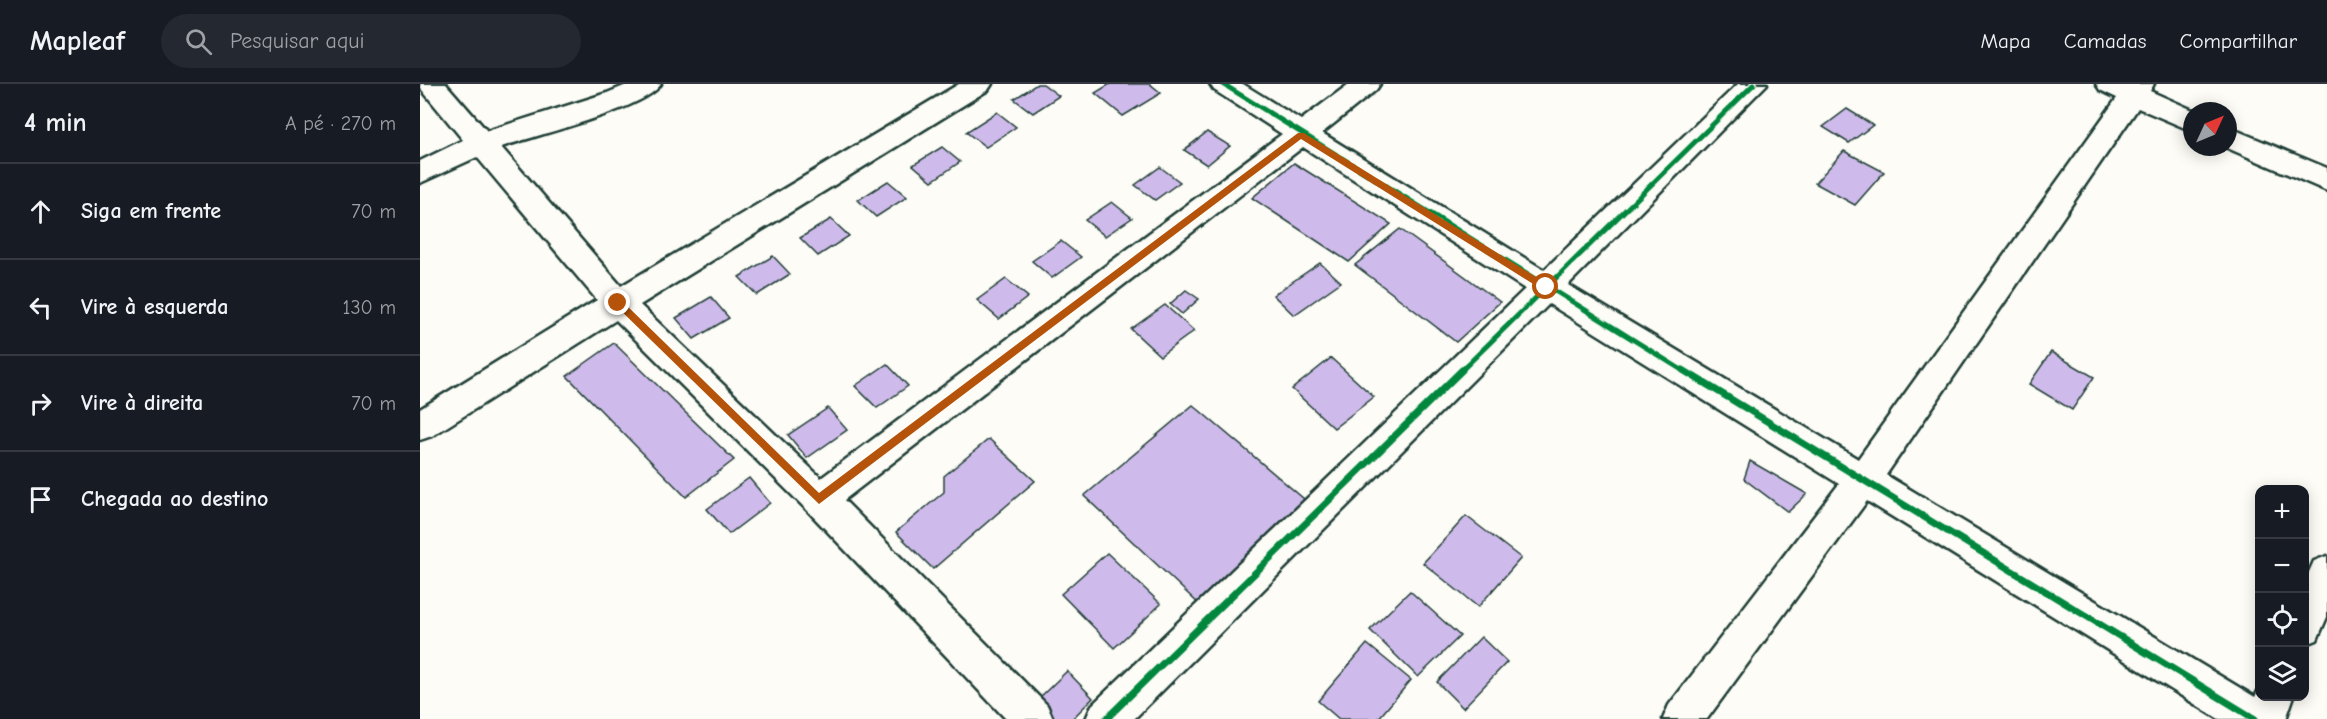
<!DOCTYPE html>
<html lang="pt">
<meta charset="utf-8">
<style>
body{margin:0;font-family:"Comic Neue",sans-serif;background:#242831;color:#f1f3f6}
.controls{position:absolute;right:18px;bottom:18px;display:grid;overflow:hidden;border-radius:12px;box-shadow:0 3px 15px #0003}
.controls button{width:54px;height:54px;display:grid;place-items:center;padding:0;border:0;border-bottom:2px solid #363941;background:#171b24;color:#f1f3f6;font:30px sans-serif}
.compass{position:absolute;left:1763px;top:18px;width:54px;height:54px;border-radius:50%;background:#171b24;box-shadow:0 3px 15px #0003;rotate:46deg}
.stop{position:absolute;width:18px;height:18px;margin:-14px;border:4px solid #b45309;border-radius:50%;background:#fff}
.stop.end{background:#b45309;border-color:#fff;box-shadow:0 2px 6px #0008}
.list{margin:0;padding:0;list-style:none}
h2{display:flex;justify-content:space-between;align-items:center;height:78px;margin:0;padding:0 24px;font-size:26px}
h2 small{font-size:20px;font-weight:400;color:#9ea1a6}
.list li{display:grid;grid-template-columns:39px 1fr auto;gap:18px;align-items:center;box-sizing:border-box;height:96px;padding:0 24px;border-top:2px solid #363941}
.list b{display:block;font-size:22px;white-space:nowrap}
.list em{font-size:20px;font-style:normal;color:#9ea1a6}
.icon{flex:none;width:33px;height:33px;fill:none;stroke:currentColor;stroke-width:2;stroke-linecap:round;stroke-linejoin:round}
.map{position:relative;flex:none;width:1907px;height:635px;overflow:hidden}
header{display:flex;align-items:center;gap:36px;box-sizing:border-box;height:84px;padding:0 30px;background:#171b24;border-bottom:2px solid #363941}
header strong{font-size:28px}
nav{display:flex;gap:33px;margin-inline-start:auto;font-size:21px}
.search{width:420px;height:54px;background:#242831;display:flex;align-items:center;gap:15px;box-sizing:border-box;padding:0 21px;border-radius:33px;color:#9ea1a6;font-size:22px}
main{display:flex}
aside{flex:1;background:#171b24}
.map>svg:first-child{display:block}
</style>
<header>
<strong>Mapleaf</strong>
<div class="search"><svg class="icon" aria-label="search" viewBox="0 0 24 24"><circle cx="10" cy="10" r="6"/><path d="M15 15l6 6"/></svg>Pesquisar aqui</div>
<nav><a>Mapa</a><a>Camadas</a><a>Compartilhar</a></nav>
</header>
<main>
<aside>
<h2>4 min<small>A pé · 270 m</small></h2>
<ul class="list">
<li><svg class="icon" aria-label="ahead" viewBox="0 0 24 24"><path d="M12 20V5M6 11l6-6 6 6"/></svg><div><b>Siga em frente</b></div><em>70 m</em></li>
<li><svg class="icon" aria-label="left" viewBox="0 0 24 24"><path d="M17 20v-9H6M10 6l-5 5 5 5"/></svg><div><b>Vire à esquerda</b></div><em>130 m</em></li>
<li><svg class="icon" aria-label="right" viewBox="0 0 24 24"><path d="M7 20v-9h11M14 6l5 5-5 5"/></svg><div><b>Vire à direita</b></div><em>70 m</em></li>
<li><svg class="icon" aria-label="arrive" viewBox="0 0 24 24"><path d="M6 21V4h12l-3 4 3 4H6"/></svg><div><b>Chegada ao destino</b></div></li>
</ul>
</aside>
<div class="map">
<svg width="1907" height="635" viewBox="0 0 1907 635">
<rect width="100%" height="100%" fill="#fdfcf7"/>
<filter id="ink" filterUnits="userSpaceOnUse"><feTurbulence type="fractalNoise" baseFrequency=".0167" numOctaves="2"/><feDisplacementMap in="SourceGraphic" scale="12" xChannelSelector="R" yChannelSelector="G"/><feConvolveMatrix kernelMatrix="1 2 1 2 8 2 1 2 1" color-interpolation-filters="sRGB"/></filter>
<g filter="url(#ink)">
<g fill="#cfbbeb" stroke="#1f3d34" stroke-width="1.5">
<polygon points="617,0 623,0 639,12 613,29 594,15"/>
<polygon points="690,0 730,0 741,9 703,32 675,9"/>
<polygon points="1427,25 1453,41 1429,59 1403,43"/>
<polygon points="577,28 596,43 566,63 546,48"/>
<polygon points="787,48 810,62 787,81 764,66"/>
<polygon points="522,63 540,78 512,97 493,81"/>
<polygon points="1424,67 1464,88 1435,121 1395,99"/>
<polygon points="874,79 971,140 929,178 832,114"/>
<polygon points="740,83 760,98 735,116 715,101"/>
<polygon points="468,97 487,113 456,133 438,116"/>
<polygon points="692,118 712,134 685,152 665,136"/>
<polygon points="411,135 429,152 398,172 380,154"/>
<polygon points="980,145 1080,218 1036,258 935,181"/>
<polygon points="641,157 661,173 632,194 612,177"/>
<polygon points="353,172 370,190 337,211 319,193"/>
<polygon points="900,179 921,198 874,231 853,211"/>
<polygon points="586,195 608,213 579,235 557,216"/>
<polygon points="766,206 779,215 762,230 750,220"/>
<polygon points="291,213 309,234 274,255 256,234"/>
<polygon points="745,221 774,247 740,272 711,245"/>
<polygon points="194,259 314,376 266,413 147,292"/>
<polygon points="1631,268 1674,293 1652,326 1609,300"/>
<polygon points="911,274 954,313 914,344 872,305"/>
<polygon points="467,280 488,302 457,324 435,302"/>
<polygon points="773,321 890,420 782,523 664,412"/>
<polygon points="408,324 427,346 387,374 368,351"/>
<polygon points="569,355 615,397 513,485 476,448 524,408 524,392"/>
<polygon points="1330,377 1387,410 1368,428 1324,395"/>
<polygon points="329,394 350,419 309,450 287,425"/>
<polygon points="1046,432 1101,474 1058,523 1003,479"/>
<polygon points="687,469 741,520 694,564 641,510"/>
<polygon points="990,507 1040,552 998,593 950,546"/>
<polygon points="1061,553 1087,578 1043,624 1017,598"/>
<polygon points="947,560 991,596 958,635 919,635 898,617"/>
<polygon points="647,587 673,614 652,635 628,635 613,620"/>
</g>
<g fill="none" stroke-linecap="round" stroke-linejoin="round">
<defs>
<g id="minor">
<path d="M0 0H26L67 47 187 9 209 0H241C226 25 113 52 81 63L201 202 539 0H572L568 6 220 221 401 394 862 50 794 6 790 0H823L881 36 929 0H960L956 6 902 49 1124 186 1318 0H1347L1148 201 1438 375 1697 14 1680 6 1676 0H1734L1730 7 1775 27H1772V47L1718 24 1466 391 1835 613 1840 603V612H1874L1866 635H1799L1447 417 1287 635H1243L1249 621 1419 400 1129 220 714 635H666L672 621 1105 205 883 63 424 416 627 621 633 635H586L387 426 196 236 12 352 0 356V325L177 216 57 73 0 99V77L43 56 2 6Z"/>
<polygon points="1808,43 1907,84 1907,107 1805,63 1808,63"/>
<polygon points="1907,472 1907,533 1897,556 1884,561 1884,499 1894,477"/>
</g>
</defs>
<use href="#minor" stroke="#1f3d34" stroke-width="5"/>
<use href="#minor" fill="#fdfcf7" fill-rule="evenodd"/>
<defs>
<g id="cycleway-far1">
<polyline points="803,0 1265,288"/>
<polyline points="1040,288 1334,0"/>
</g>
<g id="cycleway">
<polyline points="1263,286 1835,635"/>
<polyline points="686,635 1042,286"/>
</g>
</defs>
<use href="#cycleway-far1" stroke="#fdfcf7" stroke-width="8"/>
<use href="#cycleway" stroke="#fdfcf7" stroke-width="10"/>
<use href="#cycleway-far1" stroke="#00873e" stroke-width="5"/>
<use href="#cycleway" stroke="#00873e" stroke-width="7"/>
</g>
</g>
<polygon fill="#b45309" points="878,49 884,49 1129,201 1129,206 1123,206 881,55 399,420 193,219 198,215 201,216 399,409"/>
</svg>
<div class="controls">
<button>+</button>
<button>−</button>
<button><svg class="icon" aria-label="locate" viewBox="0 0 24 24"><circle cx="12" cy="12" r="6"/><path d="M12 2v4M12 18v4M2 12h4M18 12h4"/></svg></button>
<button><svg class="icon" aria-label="layers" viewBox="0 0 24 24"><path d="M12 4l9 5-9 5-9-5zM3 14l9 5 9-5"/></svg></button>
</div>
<svg class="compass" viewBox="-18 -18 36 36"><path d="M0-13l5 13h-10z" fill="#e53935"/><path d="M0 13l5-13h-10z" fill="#9ea1a6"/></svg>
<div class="stop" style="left:1126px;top:203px"></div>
<div class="stop end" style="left:198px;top:219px"></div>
</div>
</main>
